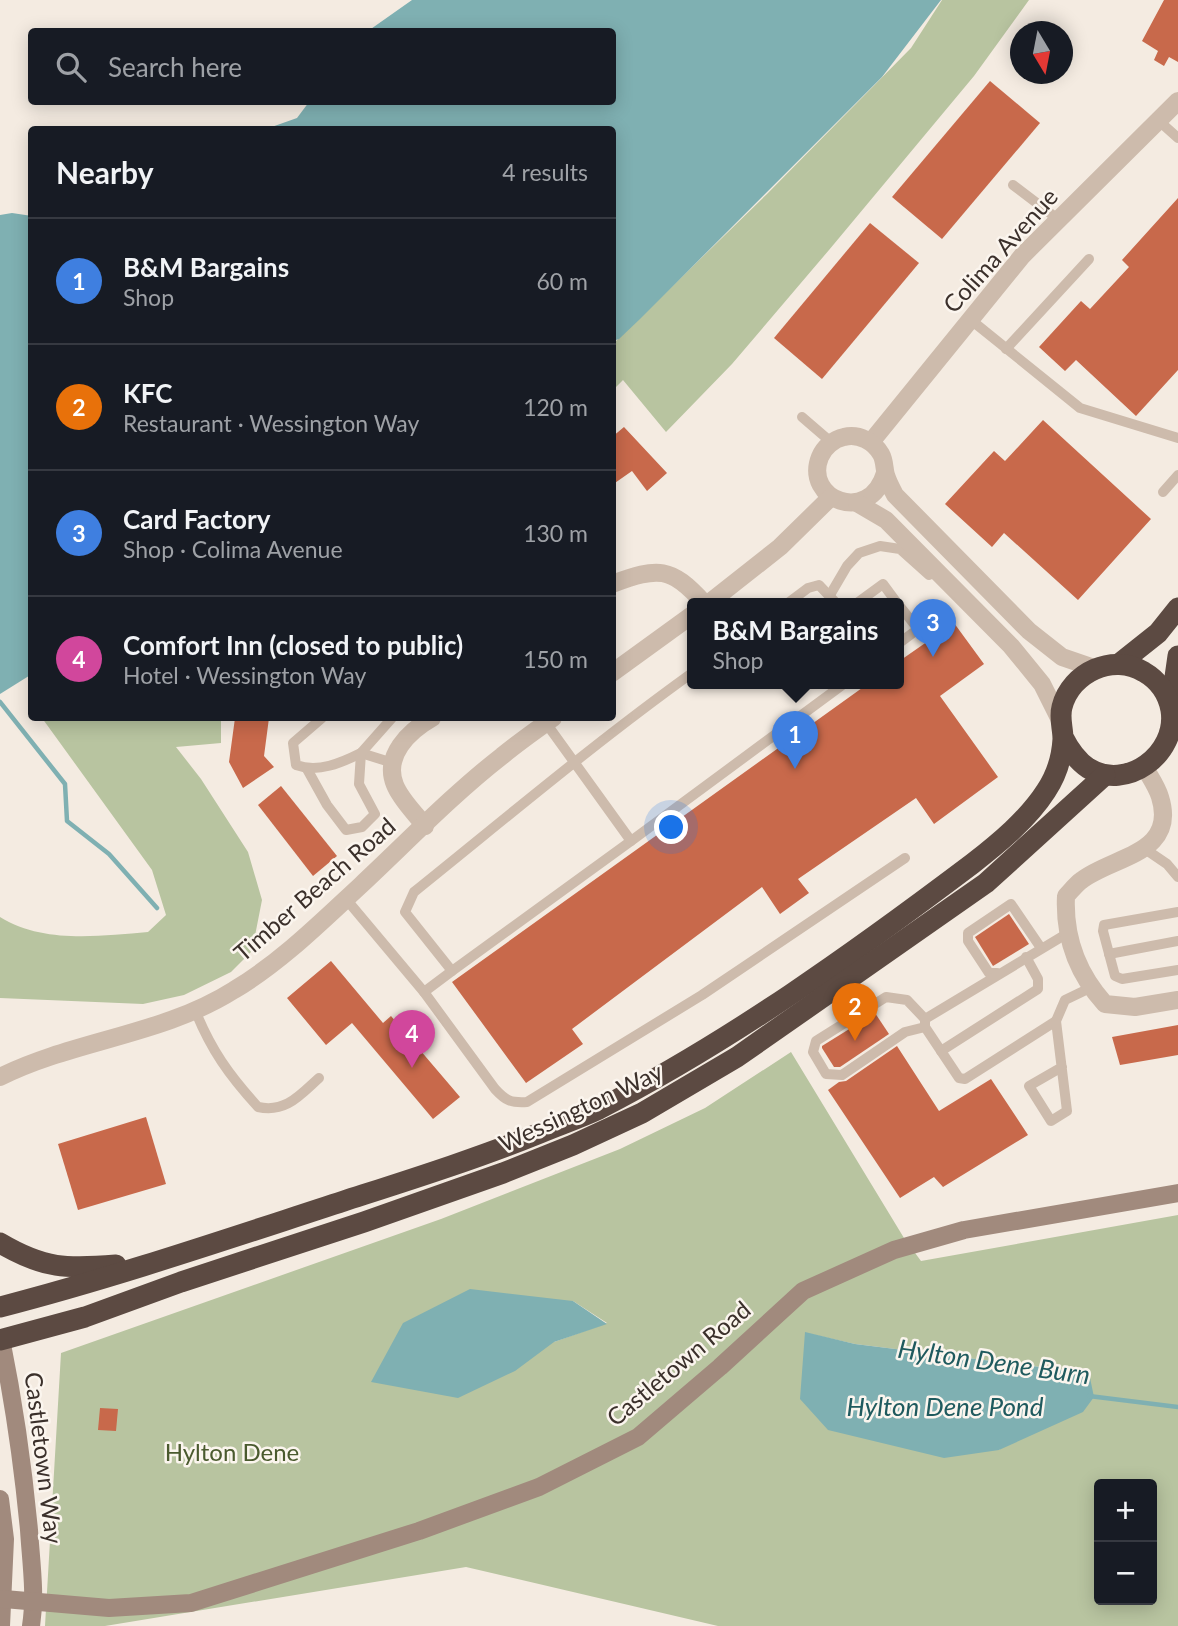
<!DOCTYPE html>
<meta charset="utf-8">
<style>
body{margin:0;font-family:Lato,sans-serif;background:#242831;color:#f1f3f6}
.controls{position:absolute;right:21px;bottom:21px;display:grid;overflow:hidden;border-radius:7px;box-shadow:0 4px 18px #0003}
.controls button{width:63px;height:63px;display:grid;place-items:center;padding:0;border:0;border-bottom:2px solid #363941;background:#171b24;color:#f1f3f6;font:35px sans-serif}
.compass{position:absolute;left:1010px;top:21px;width:63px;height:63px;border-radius:50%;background:#171b24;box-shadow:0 4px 18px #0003;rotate:170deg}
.you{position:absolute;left:672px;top:828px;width:24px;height:24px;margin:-18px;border:5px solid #fff;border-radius:50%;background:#1a73e8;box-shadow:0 0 0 10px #1a73e833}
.badge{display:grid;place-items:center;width:46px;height:46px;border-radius:50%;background:#92aeb2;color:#fff;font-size:23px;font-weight:700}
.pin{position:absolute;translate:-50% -58px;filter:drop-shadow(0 2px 4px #0008)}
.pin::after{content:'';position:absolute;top:37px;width:24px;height:21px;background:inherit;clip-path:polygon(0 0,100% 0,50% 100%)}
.popup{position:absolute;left:687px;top:598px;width:217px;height:91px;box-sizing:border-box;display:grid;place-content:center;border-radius:7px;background:#171b24;filter:drop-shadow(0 2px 5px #0005);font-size:23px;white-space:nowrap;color:#9ea1a6}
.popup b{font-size:26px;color:#f1f3f6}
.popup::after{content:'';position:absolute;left:50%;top:100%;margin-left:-14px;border:14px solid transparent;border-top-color:#171b24}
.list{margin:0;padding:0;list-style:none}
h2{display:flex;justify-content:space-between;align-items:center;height:91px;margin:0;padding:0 28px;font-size:30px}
h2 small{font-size:23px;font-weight:400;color:#9ea1a6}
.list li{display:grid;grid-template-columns:46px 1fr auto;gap:21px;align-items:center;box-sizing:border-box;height:126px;padding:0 28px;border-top:2px solid #363941}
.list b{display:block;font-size:26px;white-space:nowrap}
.list p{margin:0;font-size:23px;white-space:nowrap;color:#9ea1a6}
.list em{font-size:23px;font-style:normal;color:#9ea1a6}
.icon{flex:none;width:38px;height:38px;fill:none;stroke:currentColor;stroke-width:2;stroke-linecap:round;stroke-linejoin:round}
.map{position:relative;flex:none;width:1178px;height:1626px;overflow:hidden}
.search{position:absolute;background:#171b24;box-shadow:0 4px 18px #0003;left:28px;top:28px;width:588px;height:77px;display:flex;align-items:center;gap:18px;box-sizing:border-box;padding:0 24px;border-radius:7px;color:#9ea1a6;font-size:26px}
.panel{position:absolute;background:#171b24;box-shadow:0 4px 18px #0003;left:28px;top:126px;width:588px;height:595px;border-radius:7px}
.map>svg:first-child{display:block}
</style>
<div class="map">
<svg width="1178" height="1626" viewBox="0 0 1178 1626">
<rect width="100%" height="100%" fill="#f4ebe1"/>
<g fill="#b8c4a0" fill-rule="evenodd">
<polygon points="942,0 1029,0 974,76 829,250 732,364 666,432 623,380 613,390 613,344 767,194 911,48"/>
<path d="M42 718H221V743L176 747 201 779 248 852 262 900 252 951 231 972 184 995 143 1004 0 998V917C44 944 99 936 148 932L166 915 152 870Z"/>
<path d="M791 1052 904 1238 921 1261 1178 1215V1626H718L466 1567 105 1626H45L61 1353 441 1219 620 1149 705 1108ZM573 1301 607 1323 554 1342ZM806 1333 855 1344 1089 1373 999 1450ZM1099 1484H1152V1600H1099Z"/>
</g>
<g fill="#7fb0b2">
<polygon points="412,0 941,0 882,77 640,319 619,339 613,341 612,130 266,129 297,118 309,102 612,102 612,32 368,31"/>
<polygon points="12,213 32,216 32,674 0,694 0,215"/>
<polygon points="470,1289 573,1301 607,1324 554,1342 515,1371 458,1398 371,1382 403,1323"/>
<polygon points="805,1332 855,1344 1089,1373 1094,1397 1083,1412 999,1450 944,1458 828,1430 800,1399"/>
</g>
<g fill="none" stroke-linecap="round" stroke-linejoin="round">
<g stroke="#7fb0b2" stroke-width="4.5">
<polyline points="0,702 65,784 67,821 109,854 157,908"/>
<polyline points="1089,1396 1178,1407"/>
</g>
</g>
<g fill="#c8694b">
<polygon points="1164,0 1178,0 1178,62 1169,57 1164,66 1154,60 1158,51 1142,41"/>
<polygon points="990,81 1040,123 942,239 892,197"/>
<polygon points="1178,198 1178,370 1136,416 1076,360 1065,371 1039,347 1081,301 1090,309 1129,267 1122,260"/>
<polygon points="870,223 919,263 822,379 774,338"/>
<polygon points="1043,420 1151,519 1078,600 1004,533 992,547 945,504 994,451 1005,461"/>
<polygon points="624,427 667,473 647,491 632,471 612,485 612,437"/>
<polygon points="954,623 984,664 940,696 998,777 934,824 916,798 798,879 809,893 780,914 762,887 572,1029 583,1044 526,1083 452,982 869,683 898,683 898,662"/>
<polygon points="235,718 269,718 264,756 274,767 243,788 229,762"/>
<polygon points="281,786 337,856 313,876 258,805"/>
<polygon points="1009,914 1029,944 993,966 975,937"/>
<polygon points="331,961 383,1023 391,1016 460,1097 433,1119 352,1023 326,1045 287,998"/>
<polygon points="875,1013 889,1034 840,1067 834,1067 822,1048 822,1046"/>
<polygon points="1178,1025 1178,1055 1120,1065 1112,1037"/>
<polygon points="897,1046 939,1111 991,1079 1028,1135 943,1187 934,1177 900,1198 828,1090 839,1082 846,1081"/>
<polygon points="146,1117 166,1184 78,1210 58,1144"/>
<polygon points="100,1408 118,1409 116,1431 98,1430"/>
</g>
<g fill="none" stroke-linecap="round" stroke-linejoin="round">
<g stroke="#cdbbac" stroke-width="10">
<polyline points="1159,121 1178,138"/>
<polyline points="1013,185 1059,220"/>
<polyline points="971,320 1080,408 1178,438"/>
<polyline points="1006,349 1089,259"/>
<polyline points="802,417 831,442"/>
<polyline points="1163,492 1178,475"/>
<polyline points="830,595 847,566 859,553 880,546 900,549 929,575"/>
<polyline points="788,603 808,588 819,585 836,603"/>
<polyline points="857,603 883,584 897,603"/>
<polyline points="898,604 918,629 898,644"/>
<path d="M322 718 293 743 296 765C318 773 341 763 361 753L393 763"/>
<path d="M546 723 631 841 452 971 405 912 414 892C506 818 596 742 692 673"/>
<polyline points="307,769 327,805 346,830 362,827 375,814 359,784 361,753 392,718"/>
<polyline points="631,841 845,683"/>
<polyline points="1145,849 1167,864 1178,877"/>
<polyline points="346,899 424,992 452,971"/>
<polyline points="1178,912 1104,925 1103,931 1115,976 1122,979 1178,970"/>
<polyline points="1109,954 1178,941"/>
<polyline points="997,973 989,973 968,941 968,933 1011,904 1041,948"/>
<path d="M424 992 495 1089C506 1101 511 1103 527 1102L702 995 905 858"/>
<path d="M195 1010C211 1050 229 1075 258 1107 286 1113 300 1095 319 1078"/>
<polyline points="925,1019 907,1000 886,997 816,1041 813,1052 826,1074 842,1075 905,1032 925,1027"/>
<polyline points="1056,1021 965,1079 959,1078 925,1027 925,1019 1068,933"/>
<polyline points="941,1051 1038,989 1038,979 1026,957"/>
<polyline points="1062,1067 1029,1086 1051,1121 1067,1111 1056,1021 1065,1000 1090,988"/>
</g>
<g stroke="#cdbbac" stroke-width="18">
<polyline points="871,442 1022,256 1178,101"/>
<path d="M885 473C869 526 803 499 820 457 824 447 834 439 844 437 859 433 874 442 881 454 885 461 884 469 886 475 888 482 892 489 895 495L1029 631 1062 657 1094 668"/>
<polyline points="857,503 886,520 1011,646 1042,684 1060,720"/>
<path d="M612 584C659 567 670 566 704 603"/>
<polyline points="709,603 780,547 831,497"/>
<polyline points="612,673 692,615"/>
<path d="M1145 768C1150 777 1157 787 1160 797 1178 854 1113 856 1082 880 1076 884 1071 891 1066 896 1064 937 1077 973 1105 1004L1135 1007 1178 1000"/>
<path d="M425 826C415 813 401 800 395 785 383 756 409 731 432 718"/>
<path d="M0 1077C74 1040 163 1035 234 990 281 962 321 922 361 885 407 842 452 795 502 756 519 742 536 730 553 718"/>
</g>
<g stroke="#a18a7d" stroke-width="18">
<path d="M1 1339C14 1403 23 1466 29 1530 31 1562 36 1594 31 1626"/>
<polyline points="0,1499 5,1539 1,1626"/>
<polyline points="4,1599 109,1608 191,1603 419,1531 539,1487 638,1437 720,1367 803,1291 894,1250 964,1230 1178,1193"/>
</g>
<g stroke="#5c4a42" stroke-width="21">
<polyline points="1119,664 1158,633 1178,608"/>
<polyline points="1171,705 1178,656"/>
<path d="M0 1243C44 1269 67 1269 116 1265"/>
<path d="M0 1307C116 1277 230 1238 344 1201 409 1180 476 1159 540 1133 559 1125 580 1118 599 1109 731 1041 854 953 972 864 999 843 1028 819 1046 791 1056 776 1062 757 1063 739 1063 728 1059 718 1062 707 1071 672 1113 653 1144 672 1158 680 1168 694 1171 710 1178 754 1126 792 1088 768 1076 760 1069 749 1063 737"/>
<polyline points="0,1340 85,1317 181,1282 364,1222 503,1173 573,1145 642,1113 737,1057 986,883 1105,775"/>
</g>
</g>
<g text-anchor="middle" stroke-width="5" stroke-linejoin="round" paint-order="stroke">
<g font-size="24" fill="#3b302b" stroke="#fbf5ee">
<text transform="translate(1001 251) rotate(-48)" y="8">Colima Avenue</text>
<text transform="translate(315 890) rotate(-41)" y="8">Timber Beach Road</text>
<text transform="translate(581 1108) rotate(-25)" y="8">Wessington Way</text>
<text transform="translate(679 1364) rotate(-40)" y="8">Castletown Road</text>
<text transform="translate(43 1458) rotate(83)" y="8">Castletown Way</text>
</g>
<g font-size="24" fill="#4a5a2e" stroke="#fbf5ee">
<text x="232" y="1461">Hylton Dene</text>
</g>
<g font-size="26" font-style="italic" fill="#1f5a5e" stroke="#fbf5ee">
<text transform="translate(994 1362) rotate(8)" y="9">Hylton Dene Burn</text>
<text x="945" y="1416">Hylton Dene Pond</text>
</g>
</g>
</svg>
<div class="controls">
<button>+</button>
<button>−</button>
</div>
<svg class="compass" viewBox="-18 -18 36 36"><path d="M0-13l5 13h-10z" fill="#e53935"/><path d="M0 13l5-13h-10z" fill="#9ea1a6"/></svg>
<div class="you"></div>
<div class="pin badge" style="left:795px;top:769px;background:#3f7fe0">1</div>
<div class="popup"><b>B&amp;M Bargains</b>Shop</div>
<div class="pin badge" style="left:855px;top:1041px;background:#e8710a">2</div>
<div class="pin badge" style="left:933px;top:657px;background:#3f7fe0">3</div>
<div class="pin badge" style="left:412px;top:1068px;background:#d1479c">4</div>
<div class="search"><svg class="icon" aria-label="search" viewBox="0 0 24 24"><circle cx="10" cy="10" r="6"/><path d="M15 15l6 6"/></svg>Search here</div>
<section class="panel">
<h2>Nearby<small>4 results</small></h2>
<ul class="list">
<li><span class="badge" style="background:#3f7fe0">1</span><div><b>B&amp;M Bargains</b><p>Shop</p></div><em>60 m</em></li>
<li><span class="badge" style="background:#e8710a">2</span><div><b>KFC</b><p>Restaurant · Wessington Way</p></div><em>120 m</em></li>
<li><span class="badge" style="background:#3f7fe0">3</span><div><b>Card Factory</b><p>Shop · Colima Avenue</p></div><em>130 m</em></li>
<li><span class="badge" style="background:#d1479c">4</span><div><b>Comfort Inn (closed to public)</b><p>Hotel · Wessington Way</p></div><em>150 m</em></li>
</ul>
</section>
</div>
